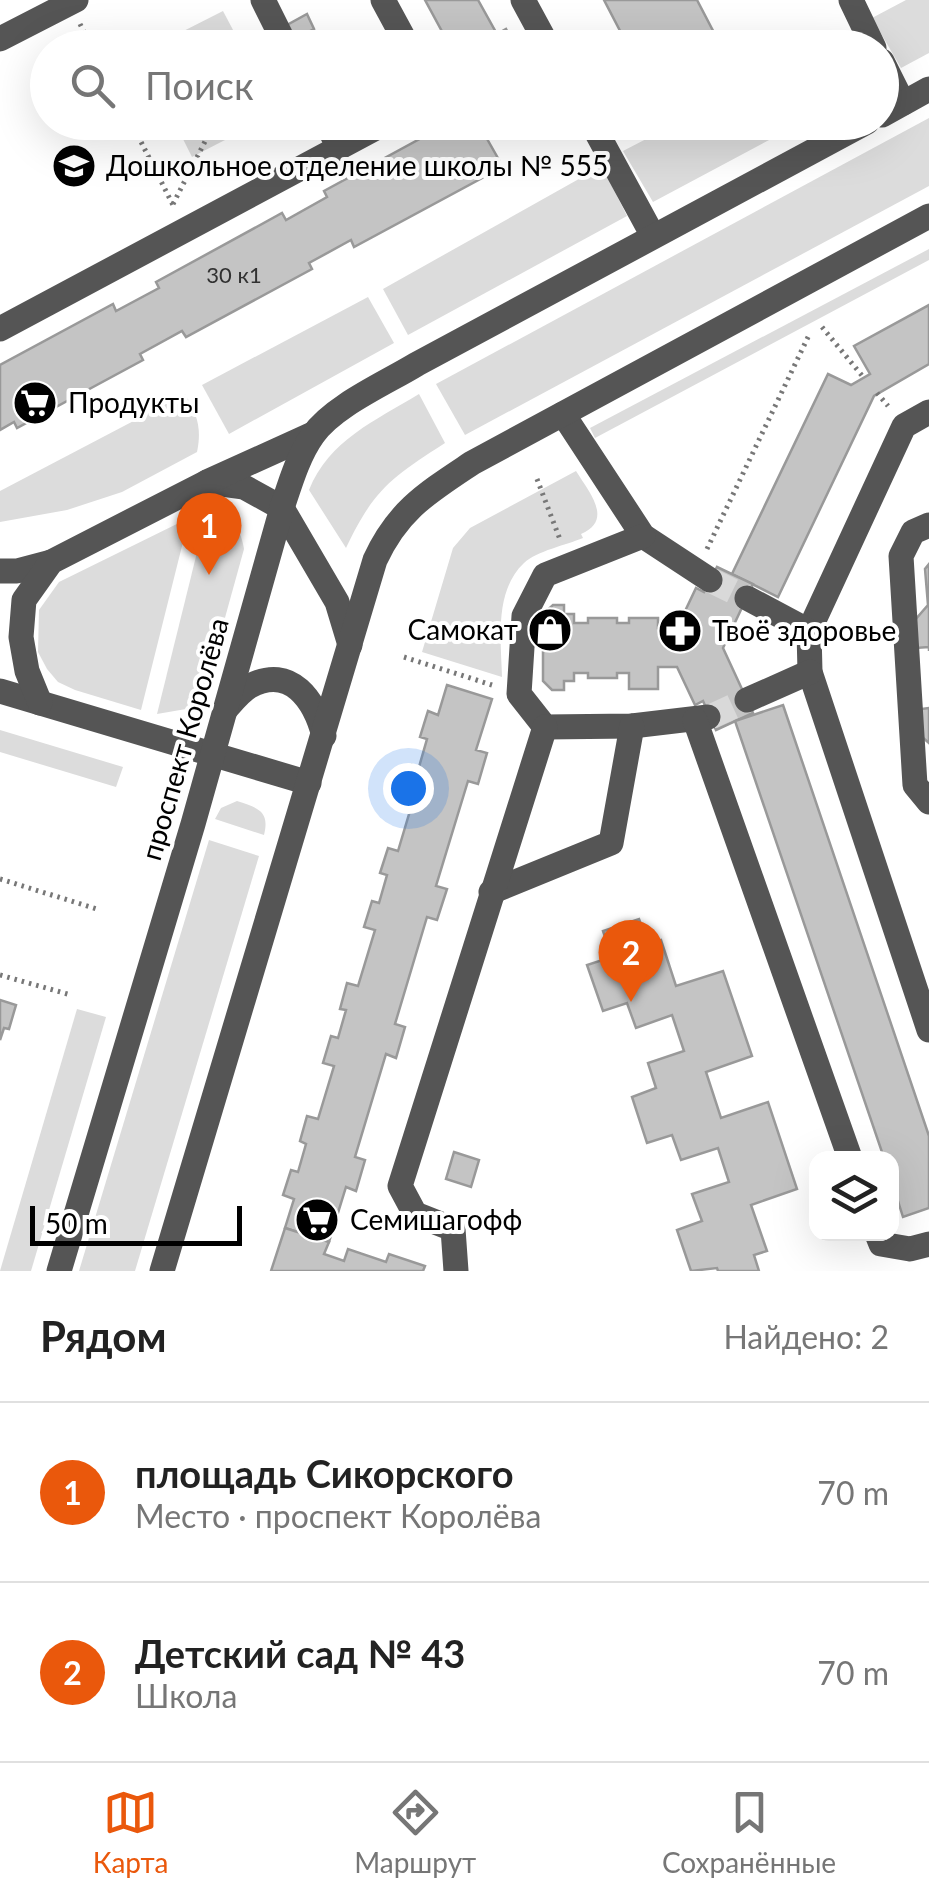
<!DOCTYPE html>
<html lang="ru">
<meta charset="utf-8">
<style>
body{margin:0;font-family:Lato,sans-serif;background:#f6f6f6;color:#222}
.controls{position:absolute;right:30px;bottom:30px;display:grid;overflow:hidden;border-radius:20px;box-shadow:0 10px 40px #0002}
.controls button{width:90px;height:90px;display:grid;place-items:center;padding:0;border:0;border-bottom:2px solid #e0e0e0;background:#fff;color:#222;font:50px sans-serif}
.scale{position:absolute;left:30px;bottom:25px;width:212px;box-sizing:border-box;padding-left:10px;border:5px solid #000;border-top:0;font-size:28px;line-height:35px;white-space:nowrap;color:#000;-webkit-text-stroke:8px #fff;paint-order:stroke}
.you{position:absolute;left:408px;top:788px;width:35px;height:35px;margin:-25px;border:8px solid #fff;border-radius:50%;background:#1a73e8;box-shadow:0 0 0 15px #1a73e833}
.badge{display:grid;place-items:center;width:65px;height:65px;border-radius:50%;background:#ea580c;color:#fff;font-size:32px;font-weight:700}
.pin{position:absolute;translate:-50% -82px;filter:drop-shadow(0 2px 5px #0008)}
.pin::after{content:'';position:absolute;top:52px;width:35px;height:30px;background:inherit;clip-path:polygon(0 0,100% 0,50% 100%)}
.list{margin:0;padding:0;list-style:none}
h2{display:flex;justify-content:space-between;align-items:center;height:130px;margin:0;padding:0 40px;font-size:42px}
h2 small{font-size:32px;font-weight:400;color:#767676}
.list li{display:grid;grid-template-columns:65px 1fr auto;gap:30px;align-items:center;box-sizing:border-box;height:180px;padding:0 40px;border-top:2px solid #e0e0e0}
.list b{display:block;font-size:38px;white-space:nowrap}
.list p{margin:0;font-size:32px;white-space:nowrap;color:#767676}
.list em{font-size:32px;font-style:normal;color:#767676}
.icon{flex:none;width:55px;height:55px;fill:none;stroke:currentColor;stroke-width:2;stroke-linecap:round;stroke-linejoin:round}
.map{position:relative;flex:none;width:929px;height:1271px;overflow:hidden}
.search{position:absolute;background:#fff;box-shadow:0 10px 40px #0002;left:30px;right:30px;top:30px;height:110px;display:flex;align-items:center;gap:25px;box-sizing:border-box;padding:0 35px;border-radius:55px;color:#767676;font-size:38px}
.sheet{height:490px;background:#fff}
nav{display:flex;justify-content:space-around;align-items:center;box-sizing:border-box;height:140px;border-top:2px solid #e0e0e0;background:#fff;font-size:28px;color:#767676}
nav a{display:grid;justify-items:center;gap:5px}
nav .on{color:#ea580c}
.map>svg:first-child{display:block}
</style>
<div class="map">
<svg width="929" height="1271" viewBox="0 0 929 1271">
<rect width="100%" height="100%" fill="#fff"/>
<g fill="#dcdcdc">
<polygon points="906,0 929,0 929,53 901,68 872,18"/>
<polygon points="223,11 242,47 152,47"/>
<polygon points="929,118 929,186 465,435 436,384"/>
<polygon points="175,123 258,123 192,157"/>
<polygon points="677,123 677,122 801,123 653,202 623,151"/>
<polygon points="602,166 627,216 408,335 383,289"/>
<polygon points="929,249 929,260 595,438 590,428"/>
<polygon points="368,297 394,343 229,434 202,385"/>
<path d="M185 394C197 414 202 428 197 452L122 492 67 510 0 522V491Z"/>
<path d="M419 394 445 443C391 478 374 489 346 548L309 490C329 440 375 421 419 394Z"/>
<path d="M576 471C589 492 614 520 581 534L583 538C566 545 537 551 524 563 494 591 501 641 502 677L422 652 453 548 470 528Z"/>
<path d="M207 512C230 517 240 525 244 549L205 690 186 709 157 714Z"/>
<polygon points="189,518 141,710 75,690 58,682 47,669 38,652 39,610 59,582"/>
<polygon points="0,730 123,767 116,787 0,752"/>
<path d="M237 801C258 808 270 811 264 835L215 819 221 808Z"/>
<polygon points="209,840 259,856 135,1271 79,1271"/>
<polygon points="77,1009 106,1017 31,1271 0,1271"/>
</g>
<g fill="#c4c4c4" stroke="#999" stroke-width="2.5">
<polygon points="425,0 478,0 497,34 506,29 516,48 439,48 436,42 445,37"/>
<polygon points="604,0 697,0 722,48 629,48"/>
<polygon points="307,14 314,29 294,39 287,25"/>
<polygon points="451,122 455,129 466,122 512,122 486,137 499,160 478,172 482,178 354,247 351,240 309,263 312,269 186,337 182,331 140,354 143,360 17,428 14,422 0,430 0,365 113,304 116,311 159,288 156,282 282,213 286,220 327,197 324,191"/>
<polygon points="929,305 929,364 874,396 778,597 732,574 828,374 851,385 870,374 854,346"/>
<polygon points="929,564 929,651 929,647 916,648 915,620 928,605 925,569"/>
<polygon points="717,567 753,584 723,648 753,713 716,730 703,701 695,705 677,667 658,667 658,689 629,689 629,673 617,673 617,678 588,678 588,673 574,673 574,681 564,681 564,690 552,690 543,681 543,614 553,605 564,605 564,614 574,614 574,623 588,623 588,618 617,618 617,623 629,623 629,618 658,618 658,628 677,628 696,588 704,592"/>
<polygon points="447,685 492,699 476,750 487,753 478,784 468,781 436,886 447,889 437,920 427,917 395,1024 405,1027 396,1058 386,1054 355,1157 365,1160 356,1191 346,1187 329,1242 285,1228 294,1199 283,1195 291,1170 298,1172 306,1144 300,1141 307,1116 318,1119 334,1066 323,1063 331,1036 338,1038 346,1010 340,1009 347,983 358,986 375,930 364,927 372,901 379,903 387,875 380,873 388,848 398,851 415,794 404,791 412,765 419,767 427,739 420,737 428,711 438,715"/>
<polygon points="783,705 929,1136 929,1208 903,1217 892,1182 892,1158 884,1158 735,721"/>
<polygon points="929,708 929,743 922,737 921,709"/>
<polygon points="639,919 648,944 661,940 676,986 723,971 752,1056 706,1072 721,1118 768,1102 797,1189 751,1205 767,1251 754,1255 759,1271 718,1271 717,1268 691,1271 677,1230 702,1221 692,1194 729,1182 718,1148 681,1160 672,1135 647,1143 632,1097 656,1088 648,1063 684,1051 672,1015 636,1028 627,1003 603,1011 587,965 612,957 603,931"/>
<polygon points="0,1000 16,1005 9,1029 4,1028 0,1040"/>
<polygon points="454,1152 479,1160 471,1187 446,1179"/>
<polygon points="285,1228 329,1242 324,1254 344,1261 348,1249 386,1262 389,1254 425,1266 423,1271 271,1271"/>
</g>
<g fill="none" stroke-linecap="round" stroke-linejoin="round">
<g stroke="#d9d9d9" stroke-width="25" stroke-dasharray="25 12" stroke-linecap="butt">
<polyline points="710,580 747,598"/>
<polyline points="710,717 747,700"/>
</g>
<g stroke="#777" stroke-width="5" stroke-dasharray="2.5 5" stroke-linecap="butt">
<polyline points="80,24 92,48"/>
<polyline points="131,122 175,209"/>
<polyline points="173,204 215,122"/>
<polyline points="822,327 864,378"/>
<polyline points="877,393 888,406"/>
<polyline points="537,479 561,542"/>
<polyline points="707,549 809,335"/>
<polyline points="404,657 492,685"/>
<polyline points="0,879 97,909"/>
<polyline points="0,975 71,995"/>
</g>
<g stroke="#555" stroke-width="25">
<polyline points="263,0 287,48"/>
<polyline points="383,0 409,48"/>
<polyline points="523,0 549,48"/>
<polyline points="851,0 874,48"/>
<polyline points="0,39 76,0"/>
<polyline points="882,61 903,103"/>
<polyline points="882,115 929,89"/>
<polyline points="326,122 339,148"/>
<polyline points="591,122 653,236"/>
<polyline points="0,329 387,122"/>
<polyline points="929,412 904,426 809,631 810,672 929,1030"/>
<polyline points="563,414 643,536 710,580"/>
<polyline points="207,482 244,487 282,508 337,602 350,645"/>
<polyline points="929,525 913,532 901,556 915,785 929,802"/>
<polyline points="643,536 545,575 524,616 519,694 545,727 632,726 708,717"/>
<polyline points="0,571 17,571 51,562"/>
<polyline points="747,598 809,631"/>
<polyline points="0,691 309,783"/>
<polyline points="747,700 810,672"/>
<polyline points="40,703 27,671 21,637 24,600 51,562 207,482 313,434"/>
<path d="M226 709C233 701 241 691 250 686 291 664 315 701 324 736"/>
<polyline points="695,720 850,1158"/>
<polyline points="491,892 611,843 632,726"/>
<polyline points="877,1234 881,1244 910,1249 929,1244"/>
<path d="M59 1271 193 824 282 508C290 484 298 456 313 435 333 406 386 383 417 364L867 122"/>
<path d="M162 1271 375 560C398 510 427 493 472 463L929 216"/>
<polyline points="456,1271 453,1229 415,1214 400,1186 545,727"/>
</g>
</g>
<defs>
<symbol id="school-disc" viewBox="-11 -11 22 22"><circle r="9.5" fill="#000" stroke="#fff"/><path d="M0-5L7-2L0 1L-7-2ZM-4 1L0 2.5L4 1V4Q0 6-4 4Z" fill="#fff"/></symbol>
<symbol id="supermarket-disc" viewBox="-11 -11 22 22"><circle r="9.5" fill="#000" stroke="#fff"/><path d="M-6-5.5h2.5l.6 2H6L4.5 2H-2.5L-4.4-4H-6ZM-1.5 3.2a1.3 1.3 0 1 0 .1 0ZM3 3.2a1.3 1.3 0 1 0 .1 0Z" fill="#fff"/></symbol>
<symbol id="shop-disc" viewBox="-11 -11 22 22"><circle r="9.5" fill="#000" stroke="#fff"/><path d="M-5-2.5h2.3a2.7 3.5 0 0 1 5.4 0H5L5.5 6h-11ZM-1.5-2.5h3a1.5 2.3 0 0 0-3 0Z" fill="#fff"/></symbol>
<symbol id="pharmacy-disc" viewBox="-11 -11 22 22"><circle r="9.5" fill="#000" stroke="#fff"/><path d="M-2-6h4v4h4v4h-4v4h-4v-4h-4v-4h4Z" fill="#fff"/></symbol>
</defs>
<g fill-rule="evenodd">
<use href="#school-disc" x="49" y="141" width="50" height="50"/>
<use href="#supermarket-disc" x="10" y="378" width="50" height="50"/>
<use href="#shop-disc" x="525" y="605" width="50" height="50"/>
<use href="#pharmacy-disc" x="655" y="606" width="50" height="50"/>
<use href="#supermarket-disc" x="292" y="1195" width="50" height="50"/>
</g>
<g text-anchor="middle" stroke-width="8" stroke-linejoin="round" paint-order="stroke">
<g font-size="22" fill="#313131">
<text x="234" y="283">30 к1</text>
</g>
<g font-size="28" fill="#000" stroke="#fff" text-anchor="start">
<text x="106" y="176">Дошкольное отделение школы № 555</text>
<text x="68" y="413">Продукты</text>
<text x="518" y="640" text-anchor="end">Самокат</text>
<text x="712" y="641">Твоё здоровье</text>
<text x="350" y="1230">Семишагофф</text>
</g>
<g font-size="28" fill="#000" stroke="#fff">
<text transform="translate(185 739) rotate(-74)" y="10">проспект Королёва</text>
</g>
</g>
</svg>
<div class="controls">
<button><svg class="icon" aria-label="layers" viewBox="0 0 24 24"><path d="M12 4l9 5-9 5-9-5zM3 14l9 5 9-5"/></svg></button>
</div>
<div class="scale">50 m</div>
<div class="you"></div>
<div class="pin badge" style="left:209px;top:575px">1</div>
<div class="pin badge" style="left:631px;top:1002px">2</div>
<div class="search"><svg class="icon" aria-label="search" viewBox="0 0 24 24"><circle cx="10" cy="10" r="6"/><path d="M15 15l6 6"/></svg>Поиск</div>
</div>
<section class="sheet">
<h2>Рядом<small>Найдено: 2</small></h2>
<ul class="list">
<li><span class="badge">1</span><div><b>площадь Сикорского</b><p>Место · проспект Королёва</p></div><em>70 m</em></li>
<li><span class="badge">2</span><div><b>Детский сад № 43</b><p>Школа</p></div><em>70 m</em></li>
</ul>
</section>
<nav>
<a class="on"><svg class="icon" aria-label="map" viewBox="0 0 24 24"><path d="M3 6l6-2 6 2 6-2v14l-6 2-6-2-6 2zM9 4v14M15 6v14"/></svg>Карта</a>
<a><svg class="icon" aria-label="directions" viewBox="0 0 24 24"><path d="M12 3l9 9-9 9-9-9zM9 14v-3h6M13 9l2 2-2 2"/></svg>Маршрут</a>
<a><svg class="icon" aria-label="saved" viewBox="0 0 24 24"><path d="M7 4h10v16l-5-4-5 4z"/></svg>Сохранённые</a>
</nav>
